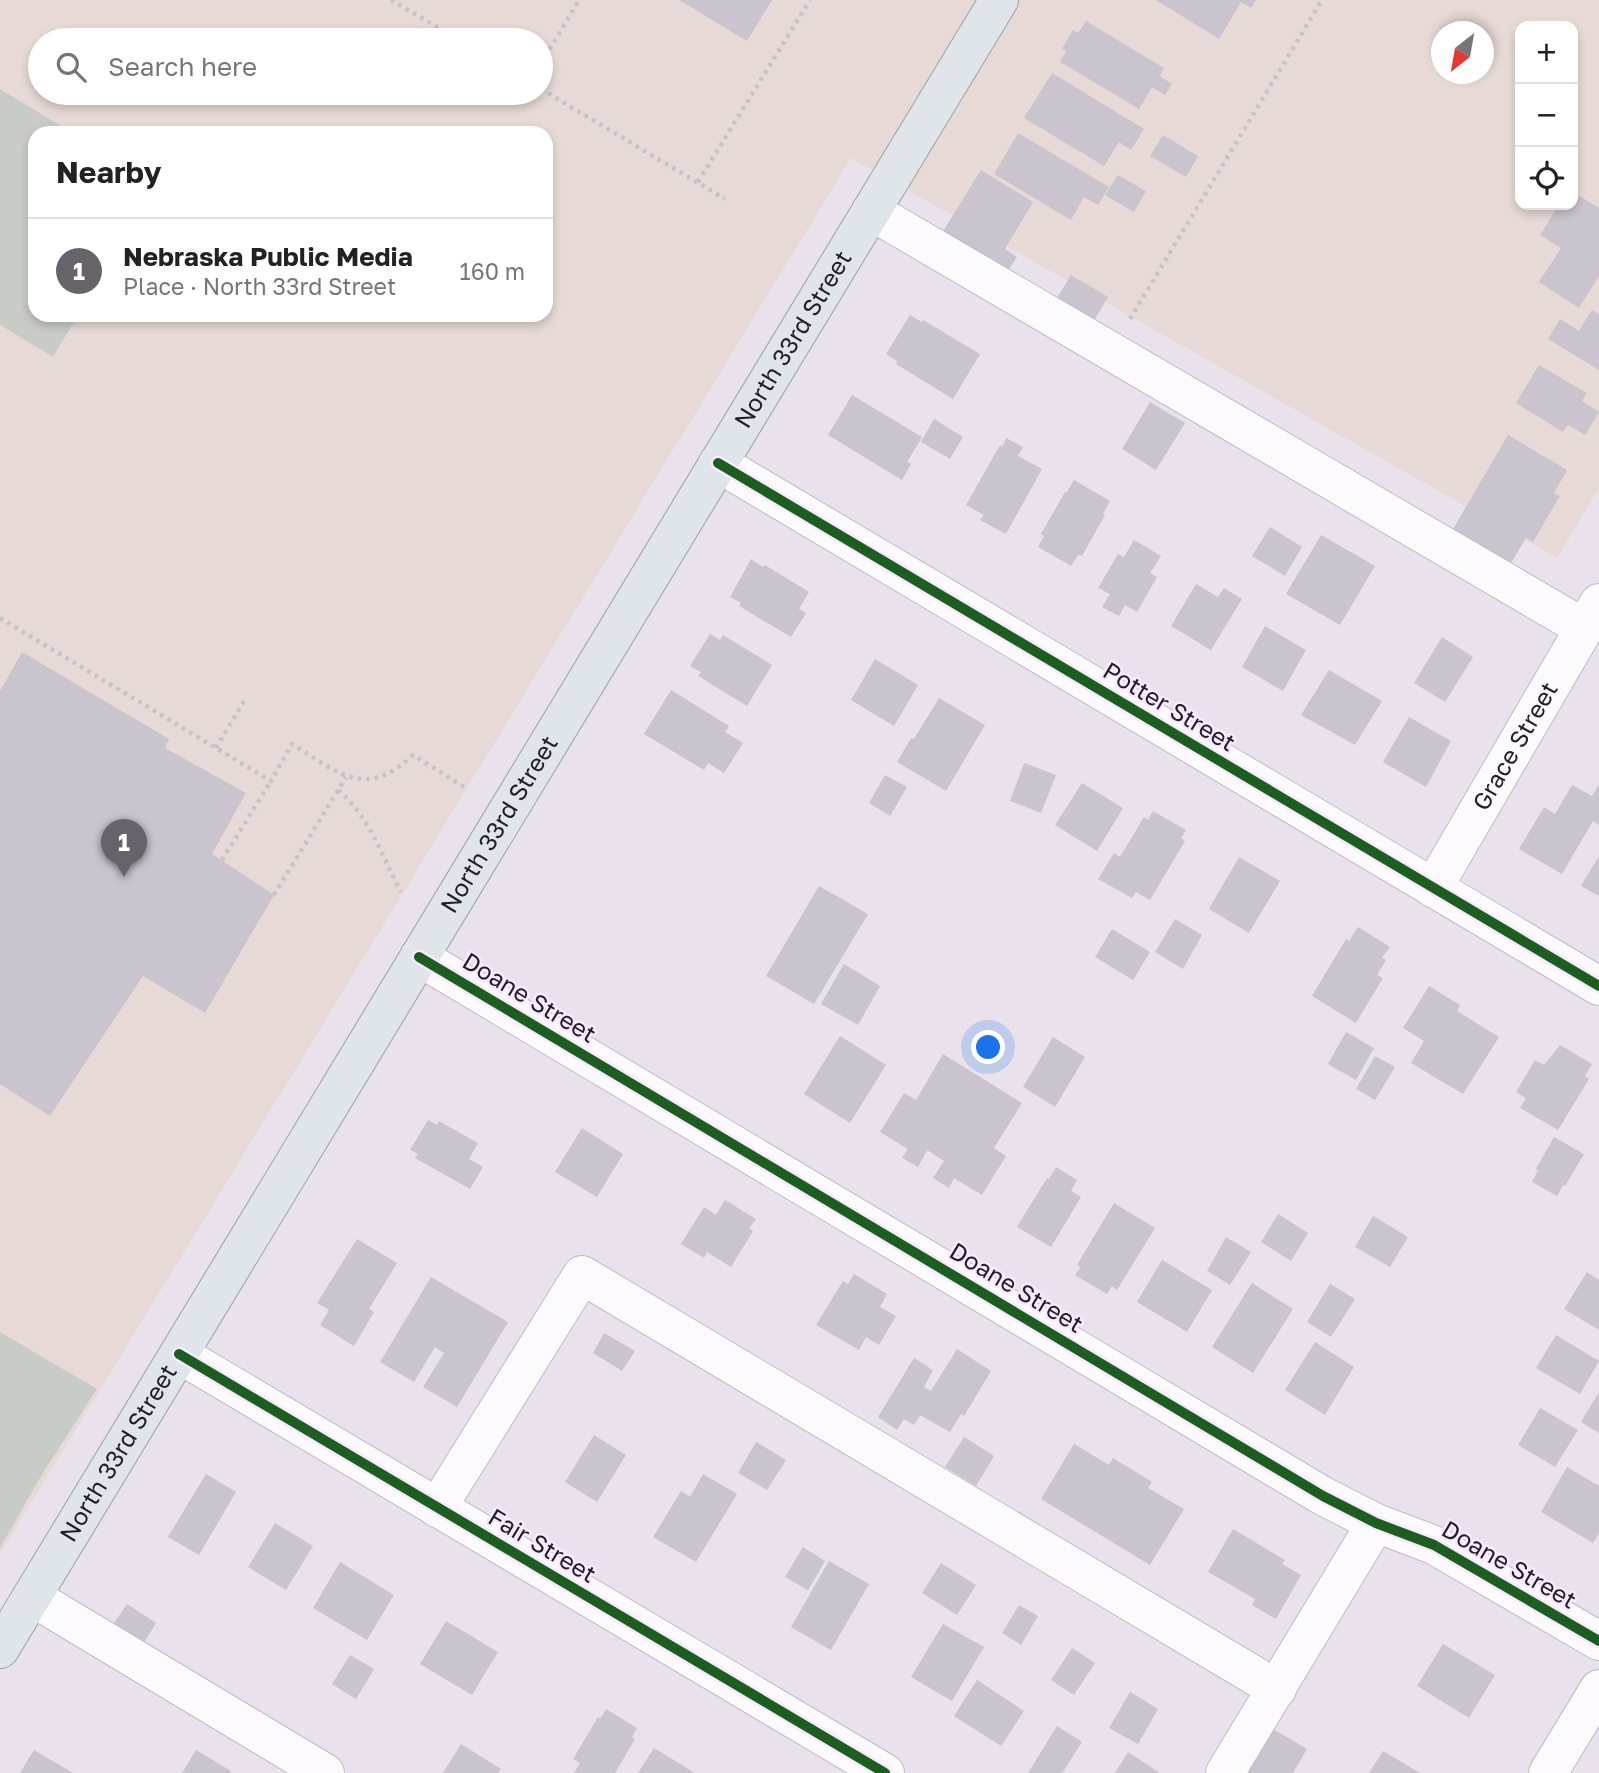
<!DOCTYPE html>
<meta charset="utf-8">
<style>
body{margin:0;font-family:"Golos Text",sans-serif;background:#f2f2f2;color:#222}
.controls{position:absolute;right:21px;top:21px;display:grid;overflow:hidden;border-radius:14px;box-shadow:0 4px 10px #0003}
.controls button{width:63px;height:63px;display:grid;place-items:center;padding:0;border:0;border-bottom:2px solid #e0e0e0;background:#fff;color:#222;font:35px sans-serif}
.compass{position:absolute;left:1431px;top:21px;width:63px;height:63px;border-radius:50%;background:#fff;box-shadow:0 4px 10px #0003;rotate:211deg}
.you{position:absolute;left:989px;top:1048px;width:24px;height:24px;margin:-18px;border:5px solid #fff;border-radius:50%;background:#1a73e8;box-shadow:0 0 0 10px #1a73e833}
.badge{display:grid;place-items:center;width:46px;height:46px;border-radius:50%;background:#68626b;color:#fff;font-size:23px;font-weight:700}
.pin{position:absolute;translate:-50% -58px;filter:drop-shadow(0 2px 4px #0008)}
.pin::after{content:'';position:absolute;top:37px;width:24px;height:21px;background:inherit;clip-path:polygon(0 0,100% 0,50% 100%)}
.list{margin:0;padding:0;list-style:none}
h2{display:flex;justify-content:space-between;align-items:center;height:91px;margin:0;padding:0 28px;font-size:30px}
h2 small{font-size:23px;font-weight:400;color:#767676}
.list li{display:grid;grid-template-columns:46px 1fr auto;gap:21px;align-items:center;box-sizing:border-box;height:105px;padding:0 28px;border-top:2px solid #e0e0e0}
.list b{display:block;font-size:26px;white-space:nowrap}
.list p{margin:0;font-size:23px;white-space:nowrap;color:#767676}
.list em{font-size:23px;font-style:normal;color:#767676}
.icon{flex:none;width:38px;height:38px;fill:none;stroke:currentColor;stroke-width:2;stroke-linecap:round;stroke-linejoin:round}
.map{position:relative;flex:none;width:1599px;height:1773px;overflow:hidden}
.search{position:absolute;background:#fff;box-shadow:0 4px 10px #0003;left:28px;top:28px;width:525px;height:77px;display:flex;align-items:center;gap:18px;box-sizing:border-box;padding:0 24px;border-radius:38px;color:#767676;font-size:26px}
.panel{position:absolute;background:#fff;box-shadow:0 4px 10px #0003;left:28px;top:126px;width:525px;height:196px;border-radius:21px}
.map>svg:first-child{display:block}
</style>
<div class="map">
<svg width="1599" height="1773" viewBox="0 0 1599 1773">
<rect width="100%" height="100%" fill="#e9e1ec"/>
<path fill="#e7dad6" fill-rule="evenodd" d="M0 0H1599V488L1557 558 851 158 0 1554ZM1520 26H1573V205H1520ZM1442 32H1484V74H1442ZM40 40H541V93H40ZM35 133H546V315H35Z"/>
<g fill="#c8ccc6">
<polygon points="0,89 73,133 35,133 35,315 78,315 53,357 0,325"/>
<polygon points="0,1332 97,1389 41,1476 0,1548"/>
</g>
<g fill="#cac4cf">
<polygon points="679,0 772,0 747,41"/>
<polygon points="1156,0 1256,0 1251,8 1241,2 1219,39"/>
<polygon points="1086,21 1164,68 1160,76 1172,84 1165,95 1152,87 1139,109 1060,62 1066,51 1062,49 1073,30 1078,33"/>
<polygon points="1052,73 1144,129 1131,150 1119,142 1104,166 1024,118"/>
<polygon points="1018,133 1109,187 1098,205 1084,197 1071,220 994,174"/>
<polygon points="1163,135 1198,156 1186,177 1150,156"/>
<polygon points="981,170 1033,202 1005,249 1017,257 1005,275 940,236"/>
<polygon points="1118,175 1146,191 1134,212 1105,195"/>
<polygon points="1573,192 1599,208 1599,276 1579,308 1539,282 1561,248 1540,235 1559,205 1573,205"/>
<polygon points="1071,275 1108,297 1090,327 1053,305"/>
<polygon points="1592,310 1599,314 1599,370 1548,339 1560,319 1579,331"/>
<polygon points="910,315 922,322 923,320 980,354 953,399 896,364 897,361 886,354"/>
<polygon points="1539,365 1587,393 1582,401 1599,412 1585,435 1568,425 1563,432 1516,403"/>
<polygon points="852,395 922,437 907,462 911,464 902,480 828,435"/>
<polygon points="1150,402 1185,423 1156,470 1122,449"/>
<polygon points="934,419 963,437 950,459 921,442"/>
<polygon points="1508,435 1567,470 1554,493 1560,496 1533,542 1526,538 1511,563 1453,529"/>
<polygon points="1006,438 1023,447 1018,456 1042,469 1006,534 980,520 984,515 966,505 1000,445 1002,447"/>
<polygon points="1074,480 1110,501 1103,514 1105,515 1082,556 1078,555 1071,566 1038,547 1044,536 1041,534 1065,492 1067,492"/>
<polygon points="1270,527 1302,547 1285,576 1252,556"/>
<polygon points="1321,535 1375,566 1340,625 1286,594"/>
<polygon points="1134,540 1161,556 1150,573 1157,577 1137,612 1125,605 1119,616 1102,607 1110,594 1098,588 1118,554 1124,557"/>
<polygon points="751,559 763,567 765,565 809,592 799,609 806,613 791,637 739,606 741,603 730,597"/>
<polygon points="1196,584 1218,597 1224,588 1242,599 1211,650 1171,626"/>
<polygon points="1265,626 1306,650 1283,691 1242,667"/>
<polygon points="710,634 720,640 723,635 772,665 747,706 698,676 701,672 690,666"/>
<polygon points="1442,637 1473,657 1445,702 1414,683"/>
<polygon points="22,652 169,739 165,748 246,793 212,854 274,895 205,1013 143,976 50,1116 0,1084 0,691"/>
<polygon points="875,659 918,685 894,726 851,700"/>
<polygon points="1329,670 1382,701 1355,745 1301,715"/>
<polygon points="671,690 729,726 725,732 743,743 724,773 708,763 704,770 644,734"/>
<polygon points="939,698 985,725 946,791 897,762 911,738 914,739"/>
<polygon points="1409,717 1451,741 1426,787 1383,762"/>
<polygon points="1024,763 1056,775 1041,813 1010,801"/>
<polygon points="885,775 907,787 890,816 869,803"/>
<polygon points="1082,783 1123,808 1097,851 1055,825"/>
<polygon points="1599,784 1599,825 1593,821 1562,874 1519,849 1544,807 1555,814 1572,785 1592,796"/>
<polygon points="1153,811 1186,830 1181,838 1185,841 1150,900 1136,892 1132,898 1098,879 1114,853 1120,857 1144,817 1148,820"/>
<polygon points="1599,856 1599,896 1581,886"/>
<polygon points="1239,857 1280,881 1249,933 1209,909"/>
<polygon points="819,886 868,914 814,1004 766,976"/>
<polygon points="1175,919 1202,935 1183,969 1155,952"/>
<polygon points="1358,927 1390,947 1382,958 1386,960 1377,975 1383,978 1356,1023 1312,996 1346,939 1349,941"/>
<polygon points="1112,929 1150,952 1133,980 1095,957"/>
<polygon points="844,964 880,986 858,1025 821,1004"/>
<polygon points="1429,986 1460,1005 1457,1011 1499,1037 1463,1094 1411,1063 1424,1041 1403,1028"/>
<polygon points="1346,1032 1374,1048 1356,1080 1328,1064"/>
<polygon points="840,1036 886,1065 850,1123 804,1094"/>
<polygon points="1053,1037 1085,1057 1055,1107 1023,1087"/>
<polygon points="1560,1045 1592,1064 1585,1076 1589,1079 1558,1130 1520,1108 1526,1098 1516,1092 1535,1060 1544,1065"/>
<polygon points="943,1054 1022,1103 994,1148 1006,1156 982,1195 954,1178 949,1188 933,1178 944,1161 927,1150 918,1167 902,1158 908,1149 880,1132 904,1093 916,1100"/>
<polygon points="1375,1056 1395,1067 1375,1100 1356,1089"/>
<polygon points="428,1120 437,1125 439,1121 478,1143 469,1159 483,1167 470,1189 415,1158 418,1154 410,1150"/>
<polygon points="582,1128 623,1154 597,1197 555,1172"/>
<polygon points="1554,1137 1584,1154 1565,1186 1563,1185 1557,1196 1532,1182 1538,1170 1536,1169"/>
<polygon points="1056,1167 1077,1180 1071,1191 1081,1197 1051,1247 1017,1227 1047,1178 1049,1179"/>
<polygon points="725,1200 756,1219 749,1228 753,1231 731,1267 707,1252 704,1258 681,1244 704,1207 716,1215"/>
<polygon points="1114,1203 1155,1228 1117,1290 1112,1286 1107,1294 1075,1275 1081,1267 1077,1265"/>
<polygon points="1278,1214 1308,1233 1291,1261 1261,1242"/>
<polygon points="1373,1216 1408,1237 1390,1267 1355,1247"/>
<polygon points="1226,1237 1251,1252 1230,1285 1207,1271"/>
<polygon points="357,1239 397,1263 369,1309 374,1312 354,1346 320,1325 329,1310 317,1303"/>
<polygon points="1162,1260 1212,1290 1187,1332 1137,1302"/>
<polygon points="1587,1272 1599,1280 1599,1330 1564,1309"/>
<polygon points="854,1274 887,1294 880,1307 896,1316 879,1345 866,1337 859,1350 816,1325 843,1281 848,1284"/>
<polygon points="431,1277 508,1322 457,1407 423,1387 444,1353 435,1347 414,1382 380,1362"/>
<polygon points="1252,1283 1293,1309 1253,1373 1212,1347"/>
<polygon points="1330,1284 1355,1299 1331,1337 1307,1322"/>
<polygon points="604,1333 635,1351 622,1371 593,1353"/>
<polygon points="1556,1335 1599,1361 1580,1394 1536,1368"/>
<polygon points="1315,1342 1354,1367 1325,1415 1285,1390"/>
<polygon points="957,1349 991,1371 964,1416 961,1414 950,1432 920,1415 914,1425 904,1419 897,1430 878,1417 914,1358 933,1370 924,1387 931,1391"/>
<polygon points="1599,1392 1599,1433 1581,1422"/>
<polygon points="1540,1408 1578,1430 1555,1467 1518,1445"/>
<polygon points="594,1435 626,1455 597,1502 565,1482"/>
<polygon points="964,1437 994,1456 976,1486 945,1467"/>
<polygon points="756,1442 786,1460 767,1490 738,1473"/>
<polygon points="1074,1444 1109,1465 1113,1458 1152,1482 1148,1488 1184,1509 1150,1565 1041,1499"/>
<polygon points="1567,1467 1599,1486 1599,1533 1593,1543 1541,1512"/>
<polygon points="206,1474 236,1492 199,1555 168,1537"/>
<polygon points="703,1474 737,1494 696,1562 653,1537 681,1491 690,1497"/>
<polygon points="275,1523 313,1546 286,1590 248,1567"/>
<polygon points="1233,1529 1285,1560 1282,1564 1301,1575 1276,1619 1252,1605 1255,1599 1208,1572"/>
<polygon points="803,1547 825,1561 808,1590 785,1577"/>
<polygon points="829,1561 869,1584 831,1650 791,1627"/>
<polygon points="340,1562 394,1595 367,1640 313,1608"/>
<polygon points="941,1563 976,1585 957,1615 922,1593"/>
<polygon points="127,1604 156,1623 142,1646 112,1626"/>
<polygon points="1019,1605 1038,1616 1021,1645 1002,1633"/>
<polygon points="446,1621 498,1652 472,1695 420,1664"/>
<polygon points="943,1624 984,1647 952,1701 911,1677"/>
<polygon points="1443,1644 1495,1675 1469,1718 1417,1686"/>
<polygon points="1072,1648 1095,1663 1074,1695 1051,1680"/>
<polygon points="350,1655 374,1669 356,1699 332,1684"/>
<polygon points="977,1680 1024,1711 1001,1746 954,1716"/>
<polygon points="1130,1692 1158,1709 1138,1744 1109,1728"/>
<polygon points="606,1709 637,1728 632,1737 635,1739 615,1773 574,1773 580,1763 573,1759 598,1717 600,1719"/>
<polygon points="1266,1725 1307,1749 1293,1773 1238,1773"/>
<polygon points="1057,1726 1082,1742 1062,1773 1028,1773"/>
<polygon points="461,1744 501,1769 498,1773 443,1773"/>
<polygon points="654,1748 695,1773 638,1773"/>
<polygon points="34,1750 73,1773 20,1773"/>
<polygon points="196,1750 231,1771 230,1773 182,1773"/>
<polygon points="1383,1751 1420,1773 1369,1773"/>
<polygon points="1128,1752 1160,1773 1115,1773"/>
</g>
<g fill="none" stroke-linecap="round" stroke-linejoin="round">
<defs>
<g id="minor">
<polyline points="871,211 1584,628"/>
<polyline points="718,463 1599,986"/>
<path id="s1" d="M1433 888 1599 603"/>
<polyline points="419,957 1323,1496 1376,1523 1434,1545 1599,1641"/>
<polyline points="179,1354 885,1773"/>
<polyline points="437,1508 582,1275 1277,1689"/>
<polyline points="32,1597 325,1773"/>
<polyline points="1225,1773 1376,1523"/>
<polyline points="1548,1773 1599,1689"/>
</g>
<g id="major">
<path id="s2" d="M0 1649 999 0"/>
</g>
</defs>
<use href="#minor" stroke="#c1bbc4" stroke-width="40"/>
<use href="#major" stroke="#99a2ab" stroke-width="40"/>
<g stroke="#c6c3c8" stroke-width="4.5" stroke-dasharray="3.5 5" stroke-linecap="butt">
<polyline points="391,0 459,40"/>
<polyline points="541,64 579,0"/>
<polyline points="541,89 725,199"/>
<polyline points="698,182 810,0"/>
<polyline points="1130,319 1322,0"/>
<path d="M0 618 271 781 292 744C338 772 365 801 413 755L464 787"/>
<polyline points="216,748 246,698"/>
<path d="M338 790C372 820 380 853 401 892"/>
<polyline points="222,860 271,781"/>
<polyline points="274,895 346,777"/>
</g>
<use href="#minor" stroke="#fcfafc" stroke-width="38"/>
<use href="#major" stroke="#dfe5e9" stroke-width="38"/>
<defs>
<g id="cycleway">
<polyline points="718,463 1599,986"/>
<polyline points="419,957 1323,1496 1376,1523 1434,1545 1599,1641"/>
<polyline points="179,1354 885,1773"/>
</g>
</defs>
<use href="#cycleway" stroke="#f8e9ff" stroke-width="15"/>
<use href="#cycleway" stroke="#1b5e20" stroke-width="10"/>
</g>
<g text-anchor="middle" stroke-width="5" stroke-linejoin="round" paint-order="stroke">
<g font-size="24" fill="#231d25" stroke="#f8e9ff">
<text dy="8" stroke="none"><textPath href="#s2" startOffset="1531">North 33rd Street</textPath></text>
<text transform="translate(1169 707) rotate(31)" y="8">Potter Street</text>
<text dy="8" stroke="none"><textPath href="#s1" startOffset="164">Grace Street</textPath></text>
<text dy="8" stroke="none"><textPath href="#s2" startOffset="964">North 33rd Street</textPath></text>
<text transform="translate(529 998) rotate(31)" y="8">Doane Street</text>
<text transform="translate(1016 1288) rotate(31)" y="8">Doane Street</text>
<text dy="8" stroke="none"><textPath href="#s2" startOffset="229">North 33rd Street</textPath></text>
<text transform="translate(542 1546) rotate(31)" y="8">Fair Street</text>
<text transform="translate(1509 1565) rotate(30)" y="8">Doane Street</text>
</g>
</g>
</svg>
<div class="controls">
<button>+</button>
<button>−</button>
<button><svg class="icon" aria-label="locate" viewBox="0 0 24 24"><circle cx="12" cy="12" r="6"/><path d="M12 2v4M12 18v4M2 12h4M18 12h4"/></svg></button>
</div>
<svg class="compass" viewBox="-18 -18 36 36"><path d="M0-13l5 13h-10z" fill="#e53935"/><path d="M0 13l5-13h-10z" fill="#767676"/></svg>
<div class="you"></div>
<div class="pin badge" style="left:124px;top:877px">1</div>
<div class="search"><svg class="icon" aria-label="search" viewBox="0 0 24 24"><circle cx="10" cy="10" r="6"/><path d="M15 15l6 6"/></svg>Search here</div>
<section class="panel">
<h2>Nearby<small></small></h2>
<ul class="list">
<li><span class="badge">1</span><div><b>Nebraska Public Media</b><p>Place · North 33rd Street</p></div><em>160 m</em></li>
</ul>
</section>
</div>
